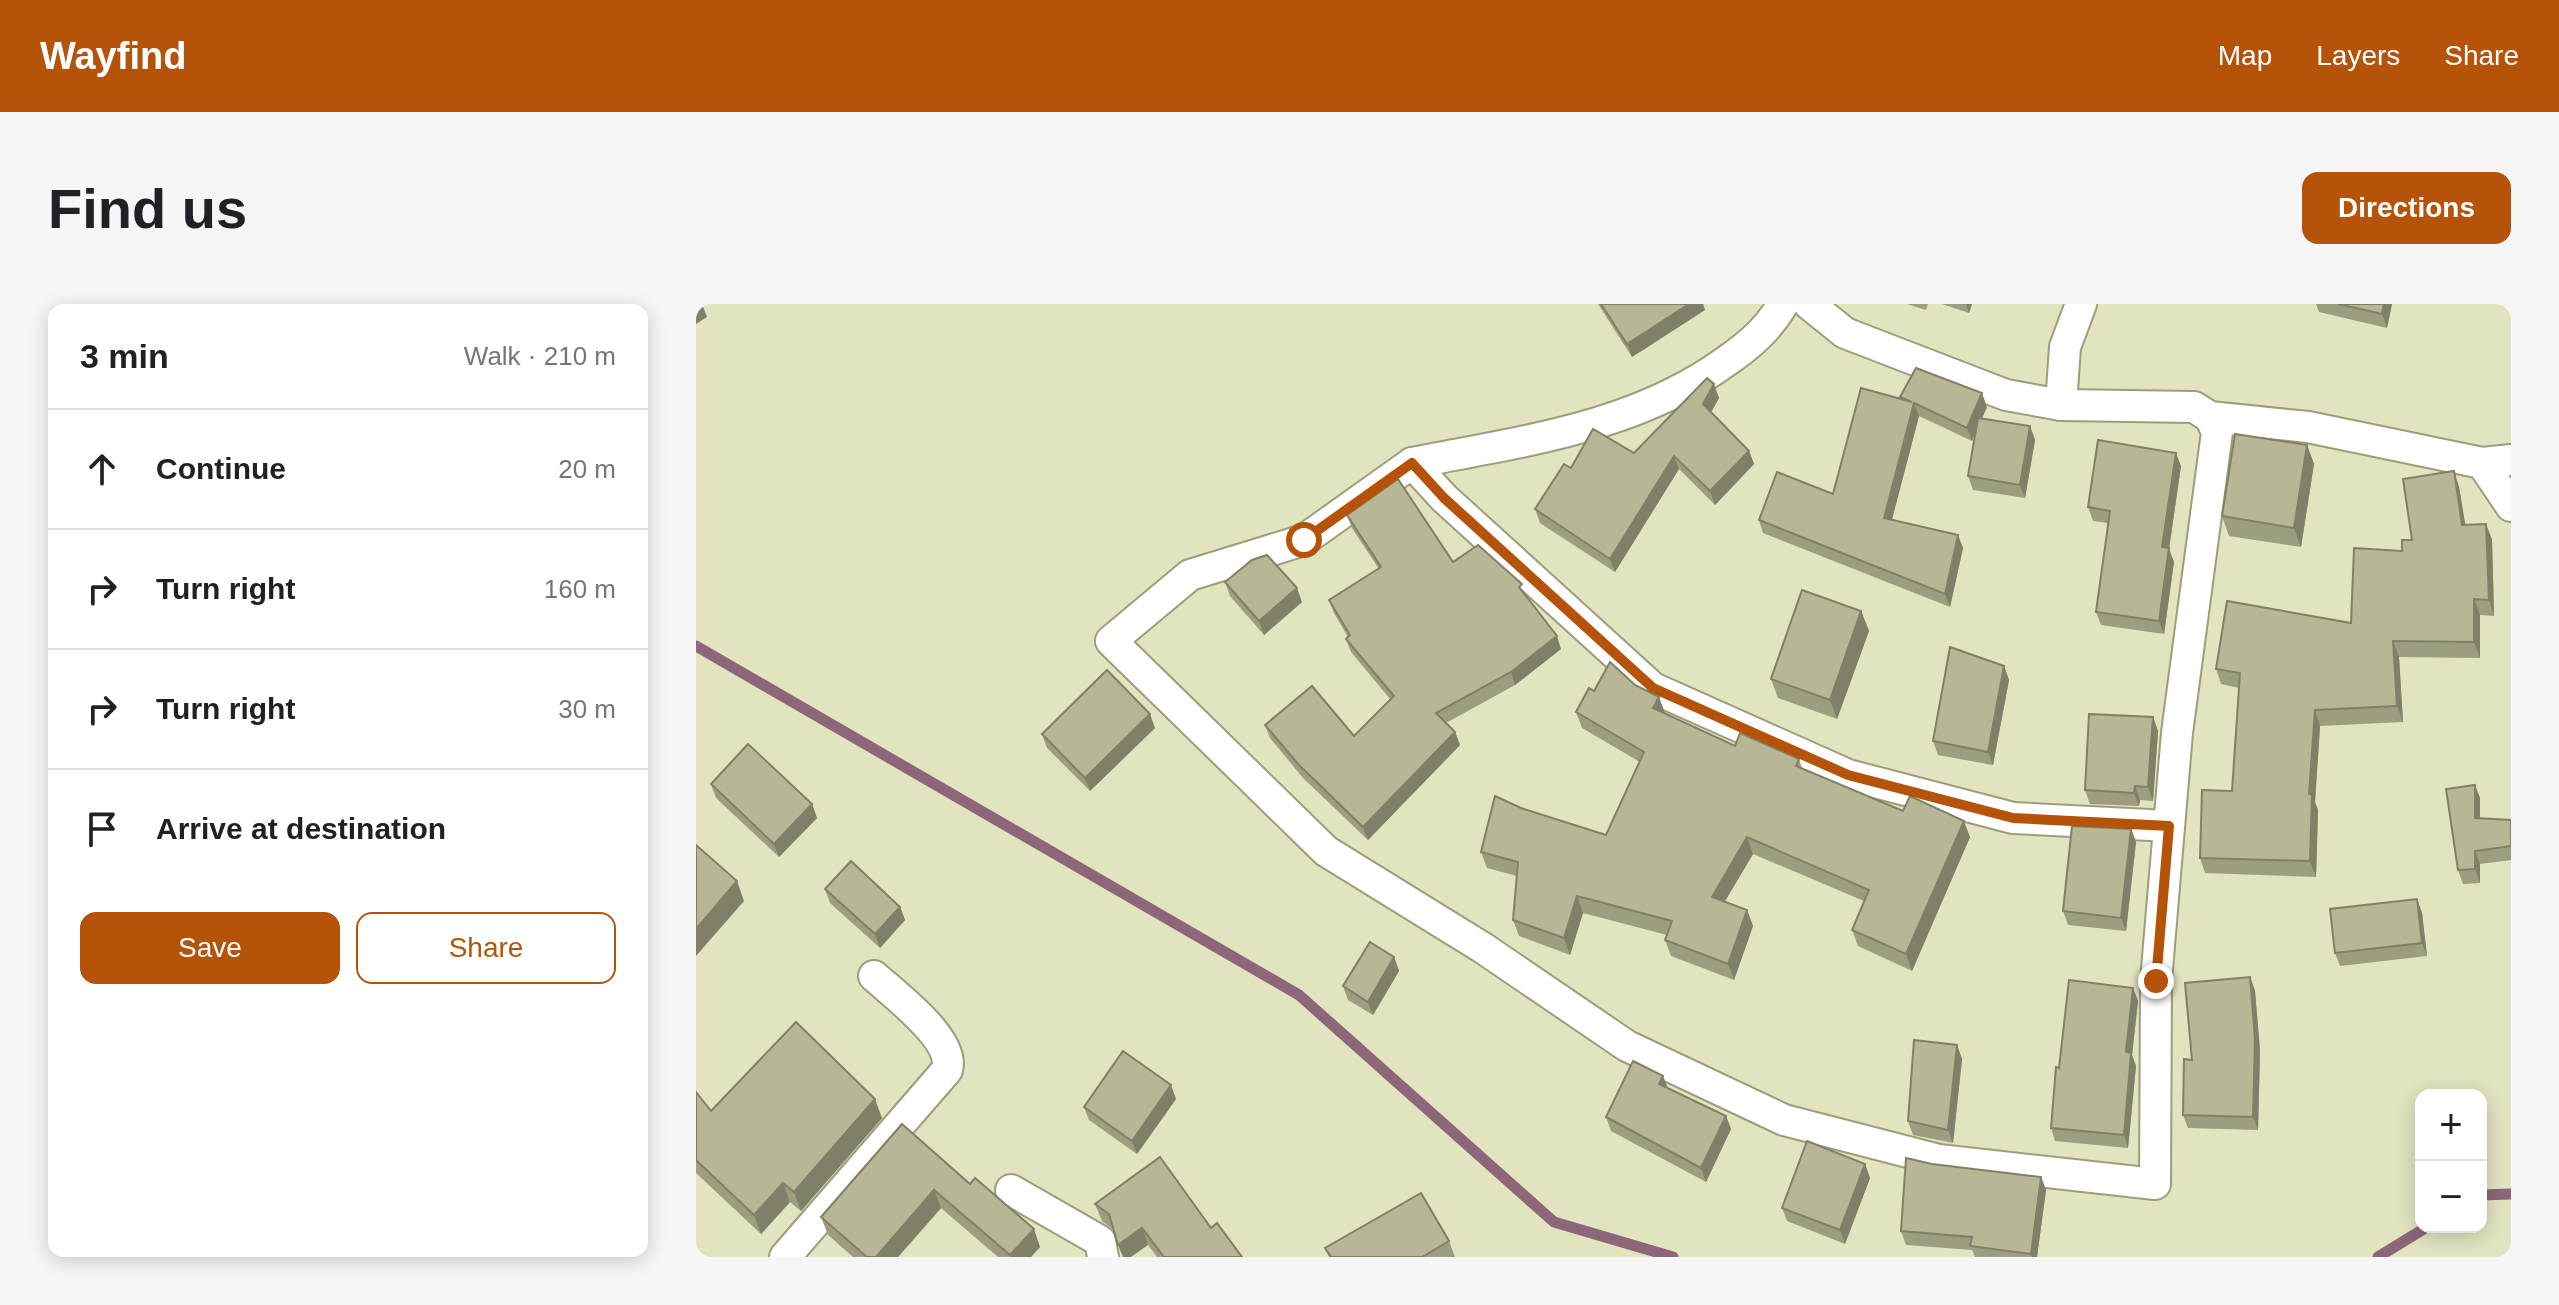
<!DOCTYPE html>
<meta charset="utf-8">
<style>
body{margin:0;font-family:Helvetica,sans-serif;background:#f6f6f6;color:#202124}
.controls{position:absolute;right:24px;bottom:24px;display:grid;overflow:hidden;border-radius:16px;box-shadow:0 4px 20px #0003}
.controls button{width:72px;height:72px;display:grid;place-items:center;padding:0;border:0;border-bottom:2px solid #e0e0e0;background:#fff;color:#202124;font:40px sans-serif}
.stop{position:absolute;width:24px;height:24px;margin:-18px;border:6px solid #b45309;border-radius:50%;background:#fff}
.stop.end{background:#b45309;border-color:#fff;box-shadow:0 2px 8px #0008}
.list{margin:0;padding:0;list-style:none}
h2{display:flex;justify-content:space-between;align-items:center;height:104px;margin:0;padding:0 32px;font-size:34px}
h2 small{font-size:26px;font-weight:400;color:#757577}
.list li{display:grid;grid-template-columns:52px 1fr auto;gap:24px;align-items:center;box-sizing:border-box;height:120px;padding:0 32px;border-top:2px solid #e0e0e0}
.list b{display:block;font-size:30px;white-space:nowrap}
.list em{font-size:26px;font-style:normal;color:#757577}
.actions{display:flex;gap:16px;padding:24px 32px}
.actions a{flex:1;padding:18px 0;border:2px solid #b45309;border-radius:16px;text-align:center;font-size:28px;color:#b45309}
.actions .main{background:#b45309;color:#fff}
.icon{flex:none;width:44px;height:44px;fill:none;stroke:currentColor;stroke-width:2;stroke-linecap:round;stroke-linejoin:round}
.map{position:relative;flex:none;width:1815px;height:953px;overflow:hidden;border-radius:16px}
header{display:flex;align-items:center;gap:48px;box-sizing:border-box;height:112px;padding:0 40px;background:#b45309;color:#fff}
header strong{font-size:38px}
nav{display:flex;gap:44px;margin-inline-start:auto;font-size:28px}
.intro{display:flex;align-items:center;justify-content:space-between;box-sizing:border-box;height:192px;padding:0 48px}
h1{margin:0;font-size:56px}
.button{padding:20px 36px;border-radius:16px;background:#b45309;color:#fff;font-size:28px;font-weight:700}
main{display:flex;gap:48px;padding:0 48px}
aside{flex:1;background:#fff;border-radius:16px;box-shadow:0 4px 20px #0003}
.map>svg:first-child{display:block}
</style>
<header>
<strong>Wayfind</strong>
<nav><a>Map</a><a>Layers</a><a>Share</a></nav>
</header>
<div class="intro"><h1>Find us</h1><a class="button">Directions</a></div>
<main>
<aside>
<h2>3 min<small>Walk · 210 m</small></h2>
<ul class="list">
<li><svg class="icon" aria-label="ahead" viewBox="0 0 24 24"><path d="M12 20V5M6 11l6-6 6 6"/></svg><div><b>Continue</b></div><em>20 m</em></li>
<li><svg class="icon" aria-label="right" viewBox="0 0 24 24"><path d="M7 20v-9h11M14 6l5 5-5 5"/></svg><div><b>Turn right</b></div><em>160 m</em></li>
<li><svg class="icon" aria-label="right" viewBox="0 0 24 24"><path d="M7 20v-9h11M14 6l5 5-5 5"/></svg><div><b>Turn right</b></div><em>30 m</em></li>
<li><svg class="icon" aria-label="arrive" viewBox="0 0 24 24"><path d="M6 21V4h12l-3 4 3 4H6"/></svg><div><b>Arrive at destination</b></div></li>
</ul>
<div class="actions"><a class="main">Save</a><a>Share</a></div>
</aside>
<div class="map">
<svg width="1815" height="953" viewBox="0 0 1815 953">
<rect width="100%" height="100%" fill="#e2e3bf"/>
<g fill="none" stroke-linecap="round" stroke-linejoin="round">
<g stroke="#8d6679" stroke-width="11">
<polyline points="0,342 603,691 858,918 977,953"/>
<polyline points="1785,891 1815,890"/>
<polyline points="1682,953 1731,923"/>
</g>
<defs>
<g id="minor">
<path d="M1087 0C1073 24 1055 40 1032 56 939 124 827 137 716 159L748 194 957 384 1152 471 1317 514 1473 522"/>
<polyline points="1113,0 1149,29 1310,91 1365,101 1498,103 1514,113 1612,123 1786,159 1815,156"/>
<polyline points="1365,101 1369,43 1385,0"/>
<polyline points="716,159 608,236 494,271 415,337 630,547 787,644 931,742 1088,816 1243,856 1459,880 1460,677 1481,429 1521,128 1514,113"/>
<polyline points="1786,159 1815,202"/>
<polyline points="315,886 404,937 407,953"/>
<path d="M89 953 251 766C260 736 200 692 178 672"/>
</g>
</defs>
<use href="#minor" stroke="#9d9d7c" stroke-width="34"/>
<use href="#minor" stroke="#fff" stroke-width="30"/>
</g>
<g fill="#9d9d80">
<polygon points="902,0 1007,0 1009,6 936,53"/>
<polygon points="1211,0 1232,0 1230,6"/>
<polygon points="1246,0 1276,0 1273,9"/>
<polygon points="1620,0 1696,0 1691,24 1623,8"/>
<polygon points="1204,93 1291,103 1286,114 1334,122 1339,136 1329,194 1277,186 1272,172 1279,129 1276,137 1223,112 1196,215 1267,244 1254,303 1067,229 1063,216 1137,190 1205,95"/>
<polygon points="1023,94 1015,108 1053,147 1058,160 1019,201 983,165 919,268 844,219 839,205 875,164 938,149"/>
<polygon points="1611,141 1618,160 1605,243 1533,232 1526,212"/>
<polygon points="1485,162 1473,245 1478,258 1468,330 1405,321 1400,308 1412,219 1397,217 1392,203"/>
<polygon points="1758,167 1763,183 1769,221 1790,220 1796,236 1798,312 1784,311 1784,354 1703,353 1707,418 1624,422 1619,498 1622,506 1620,573 1509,569 1504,554 1536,487 1543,384 1525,380 1520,365 1655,319 1716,236"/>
<polygon points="651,211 757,258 831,293 865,345 819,381 750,419 759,428 764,441 672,536 607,474 574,434 569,421 658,432 694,395 655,348 650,335 652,333 638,309 633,296 683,265 656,224"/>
<polygon points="529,278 606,298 568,331 534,292"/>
<polygon points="1165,307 1173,327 1141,415 1082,394 1075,375"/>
<polygon points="1308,362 1313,376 1297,461 1242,451 1237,437"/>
<polygon points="898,387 969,409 1039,442 1103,455 1106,464 1207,507 1274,533 1216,667 1162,642 1156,626 1168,597 1057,550 1029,597 1051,606 1057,622 1038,676 975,652 969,636 971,631 887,609 874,651 823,632 817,616 821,572 791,564 785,548 825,504 910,531 944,458 886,424 880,408"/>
<polygon points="1457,413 1462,427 1457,497 1444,496 1443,502 1394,500 1389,486"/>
<polygon points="459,424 394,487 351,444 346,430"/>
<polygon points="15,480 116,500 121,514 83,553 20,494"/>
<polygon points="1779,481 1784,494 1784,515 1815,516 1815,556 1784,560 1784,579 1767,580 1762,566"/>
<polygon points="1435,525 1440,538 1430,627 1372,621 1367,607"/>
<polygon points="129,585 204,603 209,616 184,644 134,599"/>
<polygon points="1721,595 1726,609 1731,652 1644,662 1639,649"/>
<polygon points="698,653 703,667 677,711 652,696 647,682"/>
<polygon points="1554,673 1559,687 1564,747 1562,826 1492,824 1487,811 1496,756"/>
<polygon points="1437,684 1442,697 1436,751 1440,762 1432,844 1359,837 1355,824 1363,764"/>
<polygon points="1261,741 1266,755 1257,839 1217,831 1212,817"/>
<polygon points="967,772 972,784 1030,812 1035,825 1010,878 915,827 910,813"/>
<polygon points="0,788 15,807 186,814 105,907 94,898 65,930 0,869"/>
<polygon points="480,795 441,850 393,816 388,803"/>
<polygon points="206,820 344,943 335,953 302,953 245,904 202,953 157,953 132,931 125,913"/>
<polygon points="1169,860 1174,874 1149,940 1091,917 1086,904"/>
<polygon points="1236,860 1345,873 1350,886 1341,953 1279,953 1276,946 1210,941 1205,927"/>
<polygon points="399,900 515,924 546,953 461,953 452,941 418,926 406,917"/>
<polygon points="753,937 759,953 633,953 629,944"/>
</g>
<g fill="#808068">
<polygon points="0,0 6,0 11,13 0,20"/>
<polygon points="993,0 1007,0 1009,6 936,53 931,40"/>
<polygon points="1270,0 1276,0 1273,9"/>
<polygon points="1688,0 1696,0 1691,24 1686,10"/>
<polygon points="1018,80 1023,94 1012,114 1007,100"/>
<polygon points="1286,89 1291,103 1276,137 1271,124"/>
<polygon points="1218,99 1223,112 1193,227 1188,214"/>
<polygon points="1334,122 1339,136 1329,194 1324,181"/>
<polygon points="1611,141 1618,160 1605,243 1598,224"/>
<polygon points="1053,147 1058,160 1019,201 1014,187"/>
<polygon points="1480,149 1485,162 1473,245 1478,258 1468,330 1463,317 1466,243"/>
<polygon points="978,152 983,165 919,268 914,255"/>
<polygon points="1758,167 1763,183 1772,236 1766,221"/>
<polygon points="1790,220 1796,236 1798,312 1793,296"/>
<polygon points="1262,231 1267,244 1254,303 1249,290"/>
<polygon points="601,284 606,298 568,331 563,317"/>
<polygon points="1778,295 1784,311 1784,354 1778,338"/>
<polygon points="1165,307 1173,327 1141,415 1134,396"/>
<polygon points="861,332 865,345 819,381 815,368"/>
<polygon points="1697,337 1703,353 1707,418 1701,402"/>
<polygon points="1308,362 1313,376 1297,461 1292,448"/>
<polygon points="963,393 969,409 957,404"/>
<polygon points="1619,406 1624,422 1619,498 1622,506 1620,573 1614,557 1613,490"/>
<polygon points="454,410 459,424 394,487 389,474"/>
<polygon points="1457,413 1462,427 1457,497 1452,483"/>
<polygon points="759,428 764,441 672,536 667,523"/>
<polygon points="1779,481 1784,494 1784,528 1779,514"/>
<polygon points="1439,482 1444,496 1443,502 1438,489"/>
<polygon points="116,500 121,514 83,553 78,540"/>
<polygon points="1268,517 1274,533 1216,667 1210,650"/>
<polygon points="1435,525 1440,538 1430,627 1425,614"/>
<polygon points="1051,533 1057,550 1022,609 1016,593"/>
<polygon points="1779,547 1784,560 1784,579 1779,565"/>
<polygon points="41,577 48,597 0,652 0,625"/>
<polygon points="881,592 887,609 874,651 868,634"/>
<polygon points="1721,595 1726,609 1731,652 1726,639"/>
<polygon points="204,603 209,616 184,644 179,630"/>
<polygon points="1051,606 1057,622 1038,676 1032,660"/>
<polygon points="698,653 703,667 677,711 672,698"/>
<polygon points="1554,673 1559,687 1564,747 1562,826 1557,813"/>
<polygon points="1437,684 1442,697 1436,751 1440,762 1432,844 1428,831 1430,748"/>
<polygon points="1261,741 1266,755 1257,839 1252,826"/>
<polygon points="967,772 972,786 963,780"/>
<polygon points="475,781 480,795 441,850 436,837"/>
<polygon points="179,795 186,814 105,907 98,888"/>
<polygon points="1030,812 1035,825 1010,878 1005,864"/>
<polygon points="1169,860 1174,874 1149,940 1144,926"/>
<polygon points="1345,873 1350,886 1341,953 1336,953 1335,950"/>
<polygon points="87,879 94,898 65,930 58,911"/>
<polygon points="238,886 245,904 202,953 180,953"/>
<polygon points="446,924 452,941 435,953 427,953 422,941"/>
<polygon points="338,925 344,943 335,953 315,953 314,951"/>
</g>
<g fill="#b7b795" stroke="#808068" stroke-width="2">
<polygon points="905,0 993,0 931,40"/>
<polygon points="1642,0 1688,0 1686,10"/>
<polygon points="1220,64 1286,89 1271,124 1218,99 1188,214 1262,231 1249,290 1063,216 1081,168 1137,190 1165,84 1216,98 1204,93"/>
<polygon points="1011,74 1018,80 1007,100 1053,147 1014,187 978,152 914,255 839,205 868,160 875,164 897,125 938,149"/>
<polygon points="1282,114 1334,122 1324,181 1272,172"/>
<polygon points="1539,130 1611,141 1598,224 1526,212"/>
<polygon points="1402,136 1480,149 1466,243 1473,244 1463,317 1400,308 1414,207 1392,203"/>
<polygon points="1758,167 1766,221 1790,220 1793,296 1778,295 1778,338 1697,337 1701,402 1619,406 1613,490 1616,490 1614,557 1504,554 1506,486 1536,487 1544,369 1520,365 1531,297 1655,319 1658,244 1706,247 1706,236 1716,236 1707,175"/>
<polygon points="702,175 757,258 782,241 826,280 823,283 861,332 815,368 740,409 759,428 667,523 603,461 569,421 616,382 658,432 698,392 650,335 654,331 633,296 685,263 651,211"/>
<polygon points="571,251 601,284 563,317 529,278 556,256"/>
<polygon points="1106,286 1165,307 1134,396 1075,375"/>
<polygon points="1254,343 1308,362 1292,448 1237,437"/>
<polygon points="914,358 939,381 963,393 957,404 1039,442 1044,429 1103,455 1100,462 1207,507 1214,492 1268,517 1210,650 1156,626 1173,586 1051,533 1016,593 1051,606 1032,660 969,636 976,617 881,592 868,634 817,616 822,558 785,548 799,492 825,504 910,531 948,448 880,408 893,384 898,387"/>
<polygon points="411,366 454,410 389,474 346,430"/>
<polygon points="1393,410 1457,413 1452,483 1439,482 1438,489 1389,486"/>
<polygon points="52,440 116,500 78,540 15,480"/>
<polygon points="1779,481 1779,514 1815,516 1815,542 1779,547 1779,565 1762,566 1750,485"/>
<polygon points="1376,522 1435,525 1425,614 1367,607"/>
<polygon points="0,541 41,577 0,625"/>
<polygon points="155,557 204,603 179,630 129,585"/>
<polygon points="1721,595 1726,639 1639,649 1634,605"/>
<polygon points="674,638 698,653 672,698 647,682"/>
<polygon points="1554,673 1559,734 1557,813 1487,811 1488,755 1496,756 1489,679"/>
<polygon points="1373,676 1437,684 1430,748 1435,749 1428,831 1355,824 1360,763 1363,764"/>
<polygon points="100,718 179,795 98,888 87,879 58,911 0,856 0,788 15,807"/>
<polygon points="1218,736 1261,741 1252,826 1212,817"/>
<polygon points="427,747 475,781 436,837 388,803"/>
<polygon points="937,757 967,772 963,780 1030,812 1005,864 910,813"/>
<polygon points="206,820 274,880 279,874 338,925 314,951 238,886 180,953 171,953 125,913"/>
<polygon points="1111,837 1169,860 1144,926 1086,904"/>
<polygon points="464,853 515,924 521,919 546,953 468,953 446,924 422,941 413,910 399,900"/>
<polygon points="1210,854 1236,860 1345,873 1335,950 1274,942 1276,933 1205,927"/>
<polygon points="725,889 753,937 726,953 635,953 629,944"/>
</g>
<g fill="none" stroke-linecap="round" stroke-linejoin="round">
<polyline stroke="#b45309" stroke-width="10" points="608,236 716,159 748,194 957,384 1152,471 1317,514 1473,522 1460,677"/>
</g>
</svg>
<div class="controls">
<button>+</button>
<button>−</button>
</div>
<div class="stop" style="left:608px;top:236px"></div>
<div class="stop end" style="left:1460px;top:677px"></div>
</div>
</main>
